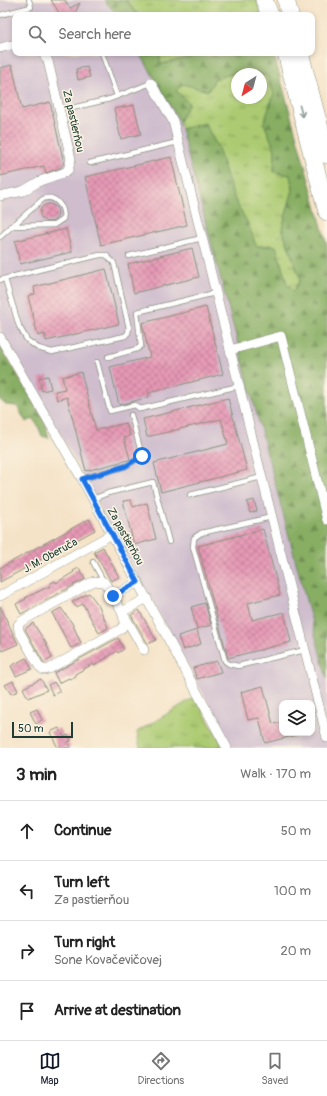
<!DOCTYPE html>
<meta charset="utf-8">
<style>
body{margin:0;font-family:Pangolin,sans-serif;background:#f2f2f2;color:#222}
.controls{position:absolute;right:12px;bottom:12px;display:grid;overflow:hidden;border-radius:8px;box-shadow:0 2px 6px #0003}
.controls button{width:36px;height:36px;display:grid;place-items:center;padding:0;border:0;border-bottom:1px solid #e0e0e0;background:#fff;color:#222;font:20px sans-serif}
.compass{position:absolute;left:231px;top:68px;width:36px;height:36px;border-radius:50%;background:#fff;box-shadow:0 2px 6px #0003;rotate:216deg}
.scale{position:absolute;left:12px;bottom:10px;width:61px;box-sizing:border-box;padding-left:4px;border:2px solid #1f3d34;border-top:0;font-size:11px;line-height:14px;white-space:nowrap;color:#1f3d34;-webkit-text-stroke:3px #fcf5e5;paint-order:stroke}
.stop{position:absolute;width:12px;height:12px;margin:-9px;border:3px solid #1a73e8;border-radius:50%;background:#fff}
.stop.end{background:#1a73e8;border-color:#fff;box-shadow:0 1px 4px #0008}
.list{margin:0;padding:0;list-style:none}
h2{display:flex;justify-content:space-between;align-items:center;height:52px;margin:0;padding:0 16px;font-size:17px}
h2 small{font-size:13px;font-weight:400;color:#767676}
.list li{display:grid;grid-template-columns:26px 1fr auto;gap:12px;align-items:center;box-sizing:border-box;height:60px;padding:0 16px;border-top:1px solid #e0e0e0}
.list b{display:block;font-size:15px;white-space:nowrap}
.list p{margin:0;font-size:13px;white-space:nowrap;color:#767676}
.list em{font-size:13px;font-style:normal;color:#767676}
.icon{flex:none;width:22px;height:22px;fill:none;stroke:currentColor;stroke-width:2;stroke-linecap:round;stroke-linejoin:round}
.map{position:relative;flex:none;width:327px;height:748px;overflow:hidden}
.search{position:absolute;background:#fff;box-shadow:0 2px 6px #0003;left:12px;right:12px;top:12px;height:44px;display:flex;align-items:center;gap:10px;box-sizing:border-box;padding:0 14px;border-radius:8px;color:#767676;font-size:15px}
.sheet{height:292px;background:#fff}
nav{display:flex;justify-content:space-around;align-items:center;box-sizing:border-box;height:56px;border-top:1px solid #e0e0e0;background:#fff;font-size:11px;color:#767676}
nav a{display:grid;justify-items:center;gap:2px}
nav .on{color:#111827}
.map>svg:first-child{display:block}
</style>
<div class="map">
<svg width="327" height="748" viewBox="0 0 327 748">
<defs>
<pattern id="grass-tufts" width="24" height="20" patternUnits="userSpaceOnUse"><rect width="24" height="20" fill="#abca71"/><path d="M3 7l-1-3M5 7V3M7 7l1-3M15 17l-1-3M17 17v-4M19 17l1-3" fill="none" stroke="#8ba55e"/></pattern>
<pattern id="forest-firs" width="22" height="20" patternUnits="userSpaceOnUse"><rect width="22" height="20" fill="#88ae63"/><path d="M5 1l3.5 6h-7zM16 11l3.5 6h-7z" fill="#6f8f52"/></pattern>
<pattern id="building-cross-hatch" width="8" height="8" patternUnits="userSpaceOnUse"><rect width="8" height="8" fill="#e698b5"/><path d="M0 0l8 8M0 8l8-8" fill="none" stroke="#ba7d94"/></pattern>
</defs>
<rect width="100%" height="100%" fill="#fcf5e5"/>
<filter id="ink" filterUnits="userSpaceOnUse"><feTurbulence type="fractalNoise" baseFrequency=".025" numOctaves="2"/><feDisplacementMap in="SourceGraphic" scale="8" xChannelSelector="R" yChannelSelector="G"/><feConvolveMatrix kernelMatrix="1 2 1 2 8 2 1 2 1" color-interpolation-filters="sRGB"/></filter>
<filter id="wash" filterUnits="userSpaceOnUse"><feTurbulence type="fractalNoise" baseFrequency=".012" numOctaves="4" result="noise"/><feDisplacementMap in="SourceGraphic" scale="16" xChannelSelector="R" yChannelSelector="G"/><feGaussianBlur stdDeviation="0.9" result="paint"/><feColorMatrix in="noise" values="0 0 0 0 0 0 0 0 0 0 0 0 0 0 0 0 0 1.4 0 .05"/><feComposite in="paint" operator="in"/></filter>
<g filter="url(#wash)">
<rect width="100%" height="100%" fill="#f5e3c8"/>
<path fill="#cfbdce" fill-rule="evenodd" d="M0 0H104L118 15H15V53H140L179 121 327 679V748H233L53 421 0 329ZM282 703H312V733H282Z"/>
<g fill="url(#grass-tufts)" stroke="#658452">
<polygon points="126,0 257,0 262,15 138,15"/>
<polygon points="159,53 194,53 191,58 161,64"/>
<polygon points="237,72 239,74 237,74 237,98 261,98 261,76 266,75 274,93 264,123 275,150 274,172 290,175 293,190 282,228 300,279 294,291 287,284 276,246 256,246 249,226 234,198 217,146 205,124 181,129 179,121 189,103 176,91 183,84 208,91 215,79"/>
<polygon points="195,697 224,748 140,748 137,732"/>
</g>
<g fill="url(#forest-firs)" stroke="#54764c">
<polygon points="104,0 126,0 138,15 118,15"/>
<polygon points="140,53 159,53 161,64 191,58 194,53 273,53 277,66 327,245 327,679 181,129 205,123 217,146 234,198 249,226 256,246 276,246 287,284 294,291 300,279 282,228 293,190 290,175 274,172 275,150 264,123 274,93 266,75 261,76 261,74 239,74 237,72 215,79 208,91 183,84 176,91 189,103 179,121"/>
<polygon points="0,345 45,422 49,438 42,436 38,426 33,419 26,422 17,406 6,405 0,400"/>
</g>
<g id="blocks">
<g fill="url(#building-cross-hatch)">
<polygon points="51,0 65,0 70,8 80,3 74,15 57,15 60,14"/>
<polygon points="12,65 22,109 50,102 64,163 60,168 46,173 44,166 0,176 0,68"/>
<polygon points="87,67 90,77 78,80 76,69"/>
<polygon points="134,105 141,134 121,139 114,109"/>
<polygon points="171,157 187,225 101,245 85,177"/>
<circle cx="49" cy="213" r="9"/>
<polygon points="66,229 72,252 20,264 15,241"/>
<polygon points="192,248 199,277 134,293 128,264"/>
<polygon points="106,269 119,324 46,341 45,334 38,336 28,296 35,294 34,287"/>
<polygon points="206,307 223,374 148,393 149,397 119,405 110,367 150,357 142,323"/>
<polygon points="81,372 96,430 126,423 130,436 124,438 130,459 128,460 86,471 67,397 57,400 55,391 65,389 62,377"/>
<polygon points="48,376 51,389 42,391 39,378"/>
<polygon points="228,398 247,470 161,492 154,463 228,444 221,419 147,437 143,419"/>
<polygon points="131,500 133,507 147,503 156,539 134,545 123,501"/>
<polygon points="254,500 257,511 250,513 247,502"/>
<polygon points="89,519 95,530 0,582 0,568"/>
<polygon points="263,529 280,595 248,603 252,620 284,612 291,642 228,658 198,546"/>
<polygon points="103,547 119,577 111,581 94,552"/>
<polygon points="79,568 85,579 21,614 16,604 26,599 25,598 50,586 49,584 55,581 56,583 74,572 73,571"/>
<polygon points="89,593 99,606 108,628 99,633 83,604 76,607 72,602"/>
<polygon points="205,603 211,625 197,629 191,607"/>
<polygon points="0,606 18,644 2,651 0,647"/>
<polygon points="61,608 72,623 81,643 71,648 52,613"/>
<polygon points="139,610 156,640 148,644 131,615"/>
<polygon points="33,623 46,643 52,658 44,663 25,629"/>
<polygon points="197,630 201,644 183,650 178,636"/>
<polygon points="118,638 124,649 118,653 117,651 94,666 93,664 75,674 76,676 70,679 69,678 59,683 54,673"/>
<polygon points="26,658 32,669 16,676 11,666"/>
<polygon points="217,661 221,672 197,679 193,668"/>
<polygon points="41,679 47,690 28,698 23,688"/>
<polygon points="13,681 18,691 11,694 5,685"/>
<polygon points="54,682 60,691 53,695 48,685"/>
<polygon points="263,686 273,724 282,722 282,733 296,733 297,735 265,743 259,718 248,720 241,692"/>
<polygon points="37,709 42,720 36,724 30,712"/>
<polygon points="59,728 64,737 68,735 71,741 68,742 71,748 58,748 50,732"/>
</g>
</g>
</g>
<g filter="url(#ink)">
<use href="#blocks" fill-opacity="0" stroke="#8a907e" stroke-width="1"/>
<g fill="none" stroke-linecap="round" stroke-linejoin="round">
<defs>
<g id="lane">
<polyline points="0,15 31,7 29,0"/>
<polyline points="102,53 117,96"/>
<polyline points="72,108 110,99 151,83"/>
<polyline points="90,163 178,142"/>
<path d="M0 237 43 199C55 194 66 208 63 219L54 225 11 226"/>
<polyline points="129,256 202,238"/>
<path d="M0 280C33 271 66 263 100 255H106L114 263 129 328 128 333 125 336 52 352 38 348 27 340 19 326 5 279"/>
<polyline points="108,357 137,349 141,346 137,312 215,293"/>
<polyline points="97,362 110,411 135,405 140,409 239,386"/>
<polyline points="82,479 126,466 142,456 131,415"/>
<polyline points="190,495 262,477"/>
<polyline points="93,499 108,493 153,482 169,542"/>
<polyline points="272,517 201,533 194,538 193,547 225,661 229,664 238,666 305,650"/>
<polyline points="93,562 104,582"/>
</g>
<g id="street">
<polyline points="0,48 15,44"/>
<polyline points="151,83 173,121 327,738"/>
<polyline points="0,196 23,191 40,181 63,173 68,170 71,159 48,61 43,53"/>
<polyline points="0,337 82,479 227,748"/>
<polyline points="230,350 281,336 327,520"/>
<polyline points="138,582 113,596 104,582 94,581 22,621 18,625 19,631 39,666 43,670 49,669 121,629 125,623 122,612 147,598"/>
<polyline points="0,596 112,534"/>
<polyline points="113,596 122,612"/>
<polyline points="125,617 144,650"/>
</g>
<g id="highway">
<polyline points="264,0 270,15"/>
<polyline points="286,0 290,15"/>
<polyline points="286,53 327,212"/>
<polyline points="300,53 327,155"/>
</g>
</defs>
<use href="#lane" stroke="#8a907e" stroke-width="6"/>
<use href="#street" stroke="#8a907e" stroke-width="10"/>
<use href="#highway" stroke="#8a907e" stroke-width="18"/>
<use href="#lane" stroke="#fff" stroke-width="4.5"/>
<use href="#street" stroke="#fff" stroke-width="9"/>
<use href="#highway" stroke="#fff" stroke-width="17"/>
</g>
<defs><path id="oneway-shaft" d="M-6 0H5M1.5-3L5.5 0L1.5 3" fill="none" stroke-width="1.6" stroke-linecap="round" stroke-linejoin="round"/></defs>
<use stroke="#8f9e9a" href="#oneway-shaft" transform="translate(301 111) rotate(75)"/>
</g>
<g fill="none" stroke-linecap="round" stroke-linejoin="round" filter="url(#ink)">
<polyline stroke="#1a73e8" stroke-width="5" points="113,596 138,582 82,479 126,466 142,456"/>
</g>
<g text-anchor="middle" stroke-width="3" stroke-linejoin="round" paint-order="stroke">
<g font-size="11" fill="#1f3d34" stroke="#fcf5e5">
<text transform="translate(74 121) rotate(77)" y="4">Za pastierňou</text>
<text transform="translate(126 536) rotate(61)" y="4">Za pastierňou</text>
<text transform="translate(50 555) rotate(-29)" y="4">J. M. Oberuča</text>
</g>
</g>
</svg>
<div class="controls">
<button><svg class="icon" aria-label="layers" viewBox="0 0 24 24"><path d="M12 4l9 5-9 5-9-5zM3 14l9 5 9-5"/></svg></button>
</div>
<svg class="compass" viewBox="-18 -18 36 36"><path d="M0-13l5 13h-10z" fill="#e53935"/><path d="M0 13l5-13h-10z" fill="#767676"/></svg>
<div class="scale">50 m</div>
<div class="stop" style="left:142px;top:456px"></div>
<div class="stop end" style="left:113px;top:596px"></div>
<div class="search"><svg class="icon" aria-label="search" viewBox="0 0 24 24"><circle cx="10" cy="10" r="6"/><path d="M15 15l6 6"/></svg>Search here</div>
</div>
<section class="sheet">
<h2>3 min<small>Walk · 170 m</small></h2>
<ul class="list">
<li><svg class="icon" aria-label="ahead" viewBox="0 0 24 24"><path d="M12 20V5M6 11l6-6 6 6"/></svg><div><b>Continue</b></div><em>50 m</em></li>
<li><svg class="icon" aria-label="left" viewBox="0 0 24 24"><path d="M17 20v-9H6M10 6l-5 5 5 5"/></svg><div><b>Turn left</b><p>Za pastierňou</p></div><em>100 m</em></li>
<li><svg class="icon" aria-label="right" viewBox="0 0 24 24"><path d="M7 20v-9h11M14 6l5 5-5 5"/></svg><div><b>Turn right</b><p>Sone Kovačevičovej</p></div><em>20 m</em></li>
<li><svg class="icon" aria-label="arrive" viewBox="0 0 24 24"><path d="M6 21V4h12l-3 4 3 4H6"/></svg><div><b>Arrive at destination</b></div></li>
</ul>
</section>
<nav>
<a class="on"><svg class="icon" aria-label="map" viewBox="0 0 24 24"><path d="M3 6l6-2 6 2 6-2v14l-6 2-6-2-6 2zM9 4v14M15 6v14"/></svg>Map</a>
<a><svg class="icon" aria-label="directions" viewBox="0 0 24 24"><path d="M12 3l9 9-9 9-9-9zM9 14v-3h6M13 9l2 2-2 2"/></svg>Directions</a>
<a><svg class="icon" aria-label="saved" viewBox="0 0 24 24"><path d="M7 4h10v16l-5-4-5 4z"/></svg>Saved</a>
</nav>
